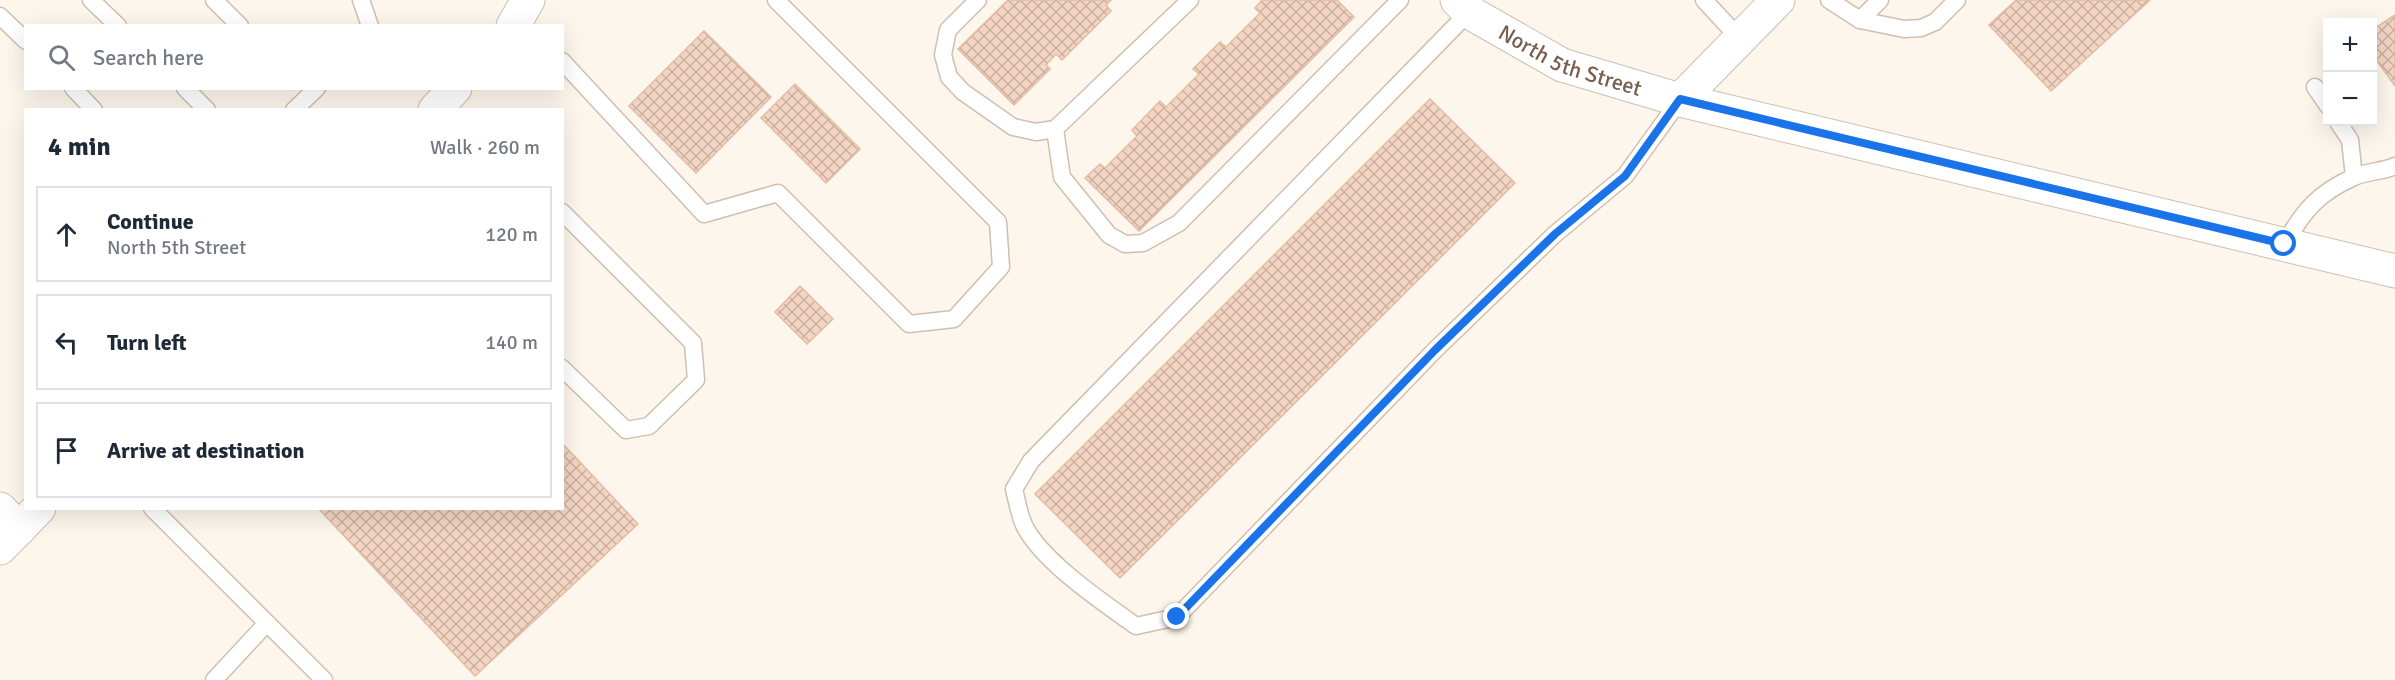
<!DOCTYPE html>
<meta charset="utf-8">
<style>
body{margin:0;font-family:Signika,sans-serif;background:#f2f2f3;color:#1f2937}
.controls{position:absolute;right:18px;top:18px;display:grid;overflow:hidden;border-radius:0px;box-shadow:0 6px 24px #0002}
.controls button{width:54px;height:54px;display:grid;place-items:center;padding:0;border:0;border-bottom:2px solid #e0e1e3;background:#fff;color:#1f2937;font:30px sans-serif}
.stop{position:absolute;width:18px;height:18px;margin:-14px;border:4px solid #1a73e8;border-radius:50%;background:#fff}
.stop.end{background:#1a73e8;border-color:#fff;box-shadow:0 2px 6px #0008}
.list{margin:0;padding:0;list-style:none}
h2{display:flex;justify-content:space-between;align-items:center;height:78px;margin:0;padding:0 24px;font-size:26px}
h2 small{font-size:20px;font-weight:400;color:#747a83}
.list li{display:grid;grid-template-columns:39px 1fr auto;gap:18px;align-items:center;box-sizing:border-box;height:96px;margin:0 12px 12px;padding:0 12px;border:2px solid #e0e1e3;border-radius:0px}
.list b{display:block;font-size:22px;white-space:nowrap}
.list p{margin:0;font-size:20px;white-space:nowrap;color:#747a83}
.list em{font-size:20px;font-style:normal;color:#747a83}
.icon{flex:none;width:33px;height:33px;fill:none;stroke:currentColor;stroke-width:2;stroke-linecap:round;stroke-linejoin:round}
.map{position:relative;flex:none;width:2395px;height:680px;overflow:hidden}
.search{position:absolute;background:#fff;box-shadow:0 6px 24px #0002;left:24px;top:24px;width:540px;height:66px;display:flex;align-items:center;gap:15px;box-sizing:border-box;padding:0 21px;border-radius:0px;color:#747a83;font-size:22px}
.panel{position:absolute;background:#fff;box-shadow:0 6px 24px #0002;left:24px;top:108px;width:540px;height:402px;border-radius:0px}
.map>svg:first-child{display:block}
</style>
<div class="map">
<svg width="2395" height="680" viewBox="0 0 2395 680">
<defs>
<pattern id="building-cross-hatch" width="8" height="8" patternUnits="userSpaceOnUse" patternTransform="scale(1.5)"><rect width="8" height="8" fill="#f3d5c3"/><path d="M0 0l8 8M0 8l8-8" fill="none" stroke="#cab0a1"/></pattern>
</defs>
<rect width="100%" height="100%" fill="#fdf6ec"/>
<g fill="url(#building-cross-hatch)" stroke="#e6bba3" stroke-width="1.5">
<polygon points="1008,0 1111,0 1106,5 1111,11 1062,60 1056,54 1046,65 1050,69 1014,105 958,49"/>
<polygon points="1262,0 1337,0 1354,17 1139,231 1085,178 1100,164 1105,168 1137,136 1132,130 1160,101 1166,107 1199,74 1193,69 1220,42 1226,47 1260,13 1255,8"/>
<polygon points="2016,0 2150,0 2051,91 1989,25"/>
<polygon points="2395,15 2395,86 2372,54 2372,30"/>
<polygon points="704,31 771,97 696,173 629,106"/>
<polygon points="795,84 860,149 826,183 761,118"/>
<polygon points="1430,99 1515,183 1120,578 1035,494"/>
<polygon points="800,286 833,319 807,344 775,312"/>
<polygon points="562,443 638,524 475,676 318,508 562,508"/>
</g>
<g fill="none" stroke-linecap="round" stroke-linejoin="round">
<defs>
<g id="service">
<polyline points="91,0 118,26"/>
<polyline points="214,0 240,26"/>
<polyline points="361,0 370,26"/>
<polyline points="978,0 948,30 943,55 949,77 963,92 1013,127 1036,132 1055,129 1190,0"/>
<polyline points="1704,0 1740,39"/>
<polyline points="1829,0 1860,20 1904,29 1921,28 1935,22 1957,0"/>
<path d="M1469 12 1031 461 1014 489C1017 501 1019 514 1024 525 1041 561 1104 603 1136 626L1177 617 1435 350 1555 234 1625 176 1680 100"/>
<polyline points="0,16 26,41"/>
<polyline points="1860,20 1880,0"/>
<polyline points="562,61 704,214 778,193 909,324 954,319 1001,267 998,222 776,0"/>
<polyline points="2315,87 2328,106"/>
<polyline points="73,88 94,110"/>
<polyline points="185,88 207,110"/>
<polyline points="294,110 317,88"/>
<polyline points="2338,122 2350,140 2354,177"/>
<polyline points="1055,129 1062,177 1109,235 1125,244 1143,243 1179,223 1400,0"/>
<polyline points="562,212 693,343 696,380 649,426 626,430 562,368"/>
<path d="M2285 244C2303 211 2318 193 2354 177 2367 171 2382 172 2395 166"/>
<polyline points="152,508 324,680"/>
<polyline points="214,680 267,623"/>
</g>
<g id="minor">
<path id="s1" d="M1457 0 1469 12 1562 65 1680 100 2395 271"/>
<polyline points="513,26 528,0"/>
<polyline points="1680,100 1778,0"/>
<polyline points="435,110 455,88"/>
<polyline points="0,509 19,529"/>
<polyline points="0,548 39,508"/>
</g>
</defs>
<use href="#service" stroke="#d1beb0" stroke-width="19"/>
<use href="#minor" stroke="#d1beb0" stroke-width="35"/>
<use href="#service" stroke="#fff" stroke-width="16"/>
<use href="#minor" stroke="#fff" stroke-width="33"/>
</g>
<g fill="none" stroke-linecap="round" stroke-linejoin="round">
<polyline stroke="#1a73e8" stroke-width="8" points="1177,617 1435,350 1555,234 1625,176 1680,99 2284,244"/>
</g>
<g text-anchor="middle" stroke-width="4.5" stroke-linejoin="round" paint-order="stroke">
<g font-size="22" fill="#7a5c4d" stroke="#fffaf3">
<text dy="8" stroke="none"><textPath href="#s1" startOffset="130">North 5th Street</textPath></text>
</g>
</g>
</svg>
<div class="controls">
<button>+</button>
<button>−</button>
</div>
<div class="stop" style="left:2284px;top:244px"></div>
<div class="stop end" style="left:1177px;top:617px"></div>
<div class="search"><svg class="icon" aria-label="search" viewBox="0 0 24 24"><circle cx="10" cy="10" r="6"/><path d="M15 15l6 6"/></svg>Search here</div>
<section class="panel">
<h2>4 min<small>Walk · 260 m</small></h2>
<ul class="list">
<li><svg class="icon" aria-label="ahead" viewBox="0 0 24 24"><path d="M12 20V5M6 11l6-6 6 6"/></svg><div><b>Continue</b><p>North 5th Street</p></div><em>120 m</em></li>
<li><svg class="icon" aria-label="left" viewBox="0 0 24 24"><path d="M17 20v-9H6M10 6l-5 5 5 5"/></svg><div><b>Turn left</b></div><em>140 m</em></li>
<li><svg class="icon" aria-label="arrive" viewBox="0 0 24 24"><path d="M6 21V4h12l-3 4 3 4H6"/></svg><div><b>Arrive at destination</b></div></li>
</ul>
</section>
</div>
